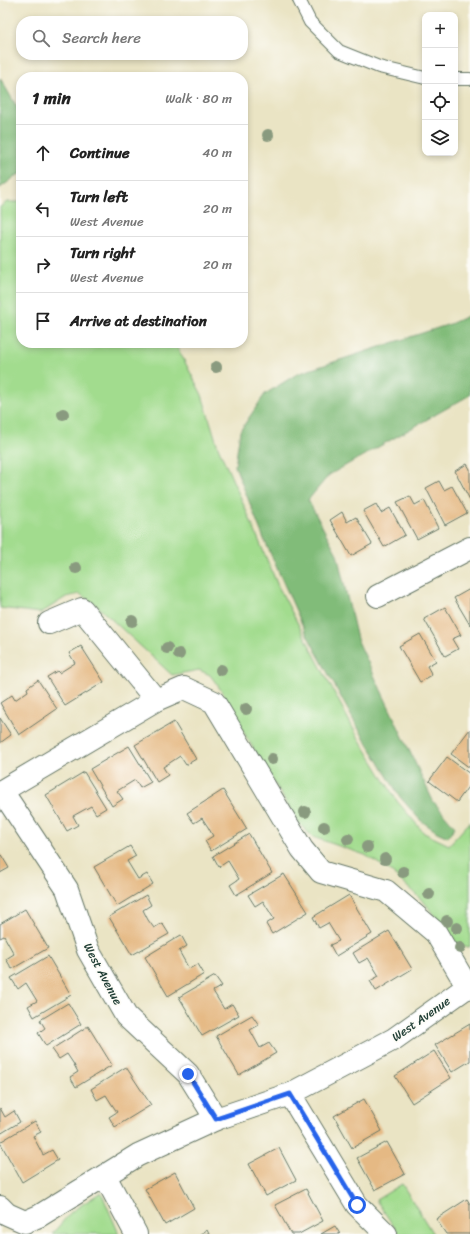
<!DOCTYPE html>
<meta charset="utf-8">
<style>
body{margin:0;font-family:Sriracha,sans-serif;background:#f6f6f6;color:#222}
.controls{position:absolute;right:12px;top:12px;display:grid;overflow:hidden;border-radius:8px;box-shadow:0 2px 6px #0003}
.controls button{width:36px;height:36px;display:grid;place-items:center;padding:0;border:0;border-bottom:1px solid #e0e0e0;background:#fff;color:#222;font:20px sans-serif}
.stop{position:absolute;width:12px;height:12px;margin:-9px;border:3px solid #2563eb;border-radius:50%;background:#fff}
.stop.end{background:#2563eb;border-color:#fff;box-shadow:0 1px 4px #0008}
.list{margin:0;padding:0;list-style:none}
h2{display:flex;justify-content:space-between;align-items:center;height:52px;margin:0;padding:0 16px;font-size:17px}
h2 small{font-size:13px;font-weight:400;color:#767676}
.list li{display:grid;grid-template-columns:26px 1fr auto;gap:12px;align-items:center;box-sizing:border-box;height:56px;padding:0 16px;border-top:1px solid #e0e0e0}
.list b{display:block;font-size:15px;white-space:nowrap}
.list p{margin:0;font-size:13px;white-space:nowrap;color:#767676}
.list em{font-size:13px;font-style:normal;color:#767676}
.icon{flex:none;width:22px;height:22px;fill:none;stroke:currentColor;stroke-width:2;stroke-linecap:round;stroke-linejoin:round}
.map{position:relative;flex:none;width:470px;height:1234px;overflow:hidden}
.search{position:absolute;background:#fff;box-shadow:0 2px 6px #0003;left:16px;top:16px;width:232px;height:44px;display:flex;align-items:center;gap:10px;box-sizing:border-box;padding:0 14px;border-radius:16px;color:#767676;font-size:15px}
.panel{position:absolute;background:#fff;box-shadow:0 2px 6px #0003;left:16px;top:72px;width:232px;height:276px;border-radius:16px}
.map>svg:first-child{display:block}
</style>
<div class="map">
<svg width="470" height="1234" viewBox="0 0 470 1234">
<rect width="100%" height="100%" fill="#fdfcf7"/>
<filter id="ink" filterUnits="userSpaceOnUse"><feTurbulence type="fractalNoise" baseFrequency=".025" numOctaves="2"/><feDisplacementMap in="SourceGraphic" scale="8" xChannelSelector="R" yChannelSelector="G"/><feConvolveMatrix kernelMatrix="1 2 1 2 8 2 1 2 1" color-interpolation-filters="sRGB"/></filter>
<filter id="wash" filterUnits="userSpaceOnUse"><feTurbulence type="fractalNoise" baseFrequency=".012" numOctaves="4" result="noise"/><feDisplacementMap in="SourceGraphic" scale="16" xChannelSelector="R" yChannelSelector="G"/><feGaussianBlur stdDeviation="0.9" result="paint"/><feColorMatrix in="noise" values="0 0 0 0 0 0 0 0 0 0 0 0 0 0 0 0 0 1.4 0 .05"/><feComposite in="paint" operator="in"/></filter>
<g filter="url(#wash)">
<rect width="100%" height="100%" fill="#eae4c4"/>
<g fill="#a2dc8e" stroke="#608c61">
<polygon points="7,202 21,202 21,343 175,343 202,395 218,447 249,517 278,586 355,732 397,801 424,833 449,845 470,822 470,947 462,946 453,941 425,903 389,870 365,855 313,837 300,825 247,738 221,690 210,675 199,670 172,675 96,605 80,594 66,597 41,613 0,608 0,207"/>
<polygon points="402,1184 433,1234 399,1234 376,1200"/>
<polygon points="101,1192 119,1234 52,1234 71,1212"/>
</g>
<g fill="#81bc79" stroke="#507c56">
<polygon points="0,78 21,114 21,175 19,174 0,188"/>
<polygon points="470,315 470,395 329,475 308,500 337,554 357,639 433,801 455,827 448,837 437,832 420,820 400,797 354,721 305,631 264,539 235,466 240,431 265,394 297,374 450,324"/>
</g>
<g id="blocks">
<g fill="#e5b984">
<polygon points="467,464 470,469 470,500 455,471"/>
<polygon points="439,481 444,490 452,486 467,513 445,525 426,488"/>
<polygon points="410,496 415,505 424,500 438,528 417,539 397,502"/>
<polygon points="376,504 381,513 390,508 405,535 384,547 363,511"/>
<polygon points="342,512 347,522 356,517 372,544 351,556 330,520"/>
<polygon points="470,589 470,625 454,598"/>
<polygon points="445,607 461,635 452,639 458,649 445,656 424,619"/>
<polygon points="420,634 436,661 427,666 432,675 420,682 399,646"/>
<polygon points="81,646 104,682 65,706 47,677 57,671 59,673 75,663 69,653"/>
<polygon points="38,680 57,709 19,735 0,703 12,695 15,700 28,691 27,688"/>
<polygon points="0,718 11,735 0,743"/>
<polygon points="174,722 196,759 186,765 180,756 171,762 163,767 168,775 157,782 135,745"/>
<polygon points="470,729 470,768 451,754"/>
<polygon points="129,746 151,782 140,788 135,780 117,791 123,799 112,806 90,769"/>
<polygon points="447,757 470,774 470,784 457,802 429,781"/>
<polygon points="84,772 106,808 96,814 91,806 73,816 78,825 67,831 46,795"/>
<polygon points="223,790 247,829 211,851 205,841 213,836 208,827 202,818 194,823 187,813"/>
<polygon points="249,834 272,873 236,895 230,885 239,879 228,861 219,867 213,856"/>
<polygon points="130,846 136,856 127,861 138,879 147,874 153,884 117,906 94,867"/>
<polygon points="0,853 9,868 0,873"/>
<polygon points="284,874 308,912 272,934 266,924 274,919 263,901 255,906 248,895"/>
<polygon points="146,895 151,905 143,910 148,920 154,928 162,923 169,934 132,955 109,917"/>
<polygon points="349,895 372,934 336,956 330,945 339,941 328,923 319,928 313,917"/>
<polygon points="25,909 48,948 12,969 6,959 14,954 4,936 0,938 0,924"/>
<polygon points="389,931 412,969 376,991 370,981 379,976 368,958 359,963 353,953"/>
<polygon points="181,935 187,946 179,951 189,969 198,964 204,974 168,996 145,957"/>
<polygon points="48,956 71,995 34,1017 28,1006 37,1001 26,983 18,989 11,978"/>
<polygon points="215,976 222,986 213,991 224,1009 232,1004 239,1015 202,1036 179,997"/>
<polygon points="68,1003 81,1024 46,1046 38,1033 45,1028 40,1020"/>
<polygon points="252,1015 259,1025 250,1030 260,1048 269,1043 276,1053 239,1075 216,1036"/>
<polygon points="470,1024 470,1061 452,1072 435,1045"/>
<polygon points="88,1026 112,1065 76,1087 70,1077 78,1072 73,1063 67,1054 59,1059 52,1049"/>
<polygon points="434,1051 451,1078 412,1103 395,1076"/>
<polygon points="126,1067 151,1105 115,1127 109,1117 117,1112 111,1103 106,1095 97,1100 91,1089"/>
<polygon points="364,1099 382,1131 352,1148 334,1116"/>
<polygon points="0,1108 5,1117 14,1111 20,1122 0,1134"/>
<polygon points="35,1121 41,1132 33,1136 43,1155 52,1150 58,1160 22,1182 0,1142"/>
<polygon points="387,1142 405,1174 375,1190 357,1158"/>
<polygon points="279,1148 296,1180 266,1196 249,1164"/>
<polygon points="175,1172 194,1208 165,1225 145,1189"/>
<polygon points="306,1189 323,1221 299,1234 291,1234 275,1205"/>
<polygon points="467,1199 470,1204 470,1234 446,1234 436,1219"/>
<polygon points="335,1226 340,1234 321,1234"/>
<polygon points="207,1230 209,1234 200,1234"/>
</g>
</g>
</g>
<g filter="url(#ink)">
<use href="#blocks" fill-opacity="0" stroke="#676" stroke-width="1"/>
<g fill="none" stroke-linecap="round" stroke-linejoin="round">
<defs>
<g id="service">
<polyline points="299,0 310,22 339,51 379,67 425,78"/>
<polyline points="455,79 470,79"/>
</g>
<g id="minor">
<polyline points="378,596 470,548"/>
<polyline points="49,623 82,609 156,700"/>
<polyline points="2,791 67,889 88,950 126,1016 188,1074 216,1119"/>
<polyline points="0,792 156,700 184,688 214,702 302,849 321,872 386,891 436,933 467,986"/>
<polyline points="290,1094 357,1205 386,1234"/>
<polyline points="105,1176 136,1234"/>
<polyline points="0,1207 7,1214 25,1222 39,1216 138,1155 216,1119 290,1094 394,1039 470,985"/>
</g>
</defs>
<use href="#service" stroke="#676" stroke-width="14"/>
<use href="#minor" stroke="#676" stroke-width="24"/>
<use href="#service" stroke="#fff" stroke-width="12"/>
<use href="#minor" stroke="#fff" stroke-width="22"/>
</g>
<g fill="#899a7f">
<circle cx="268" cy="135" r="6"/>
<circle cx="216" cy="367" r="6"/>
<circle cx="63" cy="414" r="6"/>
<circle cx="76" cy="568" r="6"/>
<circle cx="132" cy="621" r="6"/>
<circle cx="167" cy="648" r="6"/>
<circle cx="179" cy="654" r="6"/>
<circle cx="221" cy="670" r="6"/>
<circle cx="246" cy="709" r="6"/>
<circle cx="272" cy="759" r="6"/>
<circle cx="305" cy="812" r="6"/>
<circle cx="324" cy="827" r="6"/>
<circle cx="348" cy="839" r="6"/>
<circle cx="367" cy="847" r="6"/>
<circle cx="385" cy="859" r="6"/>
<circle cx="403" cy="872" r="6"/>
<circle cx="429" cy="894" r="6"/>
<circle cx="447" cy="921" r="6"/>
<circle cx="457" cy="928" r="6"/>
<circle cx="460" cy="948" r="6"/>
</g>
</g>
<g fill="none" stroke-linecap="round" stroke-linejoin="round" filter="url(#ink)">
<polyline stroke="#2563eb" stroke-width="5" points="188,1074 216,1119 290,1094 357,1205"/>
</g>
<g text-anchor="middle" stroke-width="3.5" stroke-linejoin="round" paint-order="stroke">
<g font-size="12" fill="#1f3d34" stroke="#fdfcf7">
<text transform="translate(103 974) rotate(62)" y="4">West Avenue</text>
<text transform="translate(421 1019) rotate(-35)" y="4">West Avenue</text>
</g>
</g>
</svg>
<div class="controls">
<button>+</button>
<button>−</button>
<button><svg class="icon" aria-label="locate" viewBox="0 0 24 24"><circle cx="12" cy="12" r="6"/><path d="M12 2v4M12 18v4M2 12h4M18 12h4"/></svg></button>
<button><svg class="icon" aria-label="layers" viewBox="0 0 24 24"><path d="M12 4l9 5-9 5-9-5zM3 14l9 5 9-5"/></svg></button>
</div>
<div class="stop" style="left:357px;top:1205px"></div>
<div class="stop end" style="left:188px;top:1074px"></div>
<div class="search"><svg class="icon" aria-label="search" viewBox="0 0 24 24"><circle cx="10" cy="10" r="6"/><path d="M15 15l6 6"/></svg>Search here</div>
<section class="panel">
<h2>1 min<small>Walk · 80 m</small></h2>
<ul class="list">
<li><svg class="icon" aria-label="ahead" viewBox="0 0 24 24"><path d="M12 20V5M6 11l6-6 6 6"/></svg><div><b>Continue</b></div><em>40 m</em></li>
<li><svg class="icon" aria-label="left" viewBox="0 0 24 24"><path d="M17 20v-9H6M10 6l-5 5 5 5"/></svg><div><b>Turn left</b><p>West Avenue</p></div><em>20 m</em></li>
<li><svg class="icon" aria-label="right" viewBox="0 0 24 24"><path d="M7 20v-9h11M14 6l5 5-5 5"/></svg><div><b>Turn right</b><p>West Avenue</p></div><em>20 m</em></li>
<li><svg class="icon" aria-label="arrive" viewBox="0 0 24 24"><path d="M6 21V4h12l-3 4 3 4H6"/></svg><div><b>Arrive at destination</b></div></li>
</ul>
</section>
</div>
